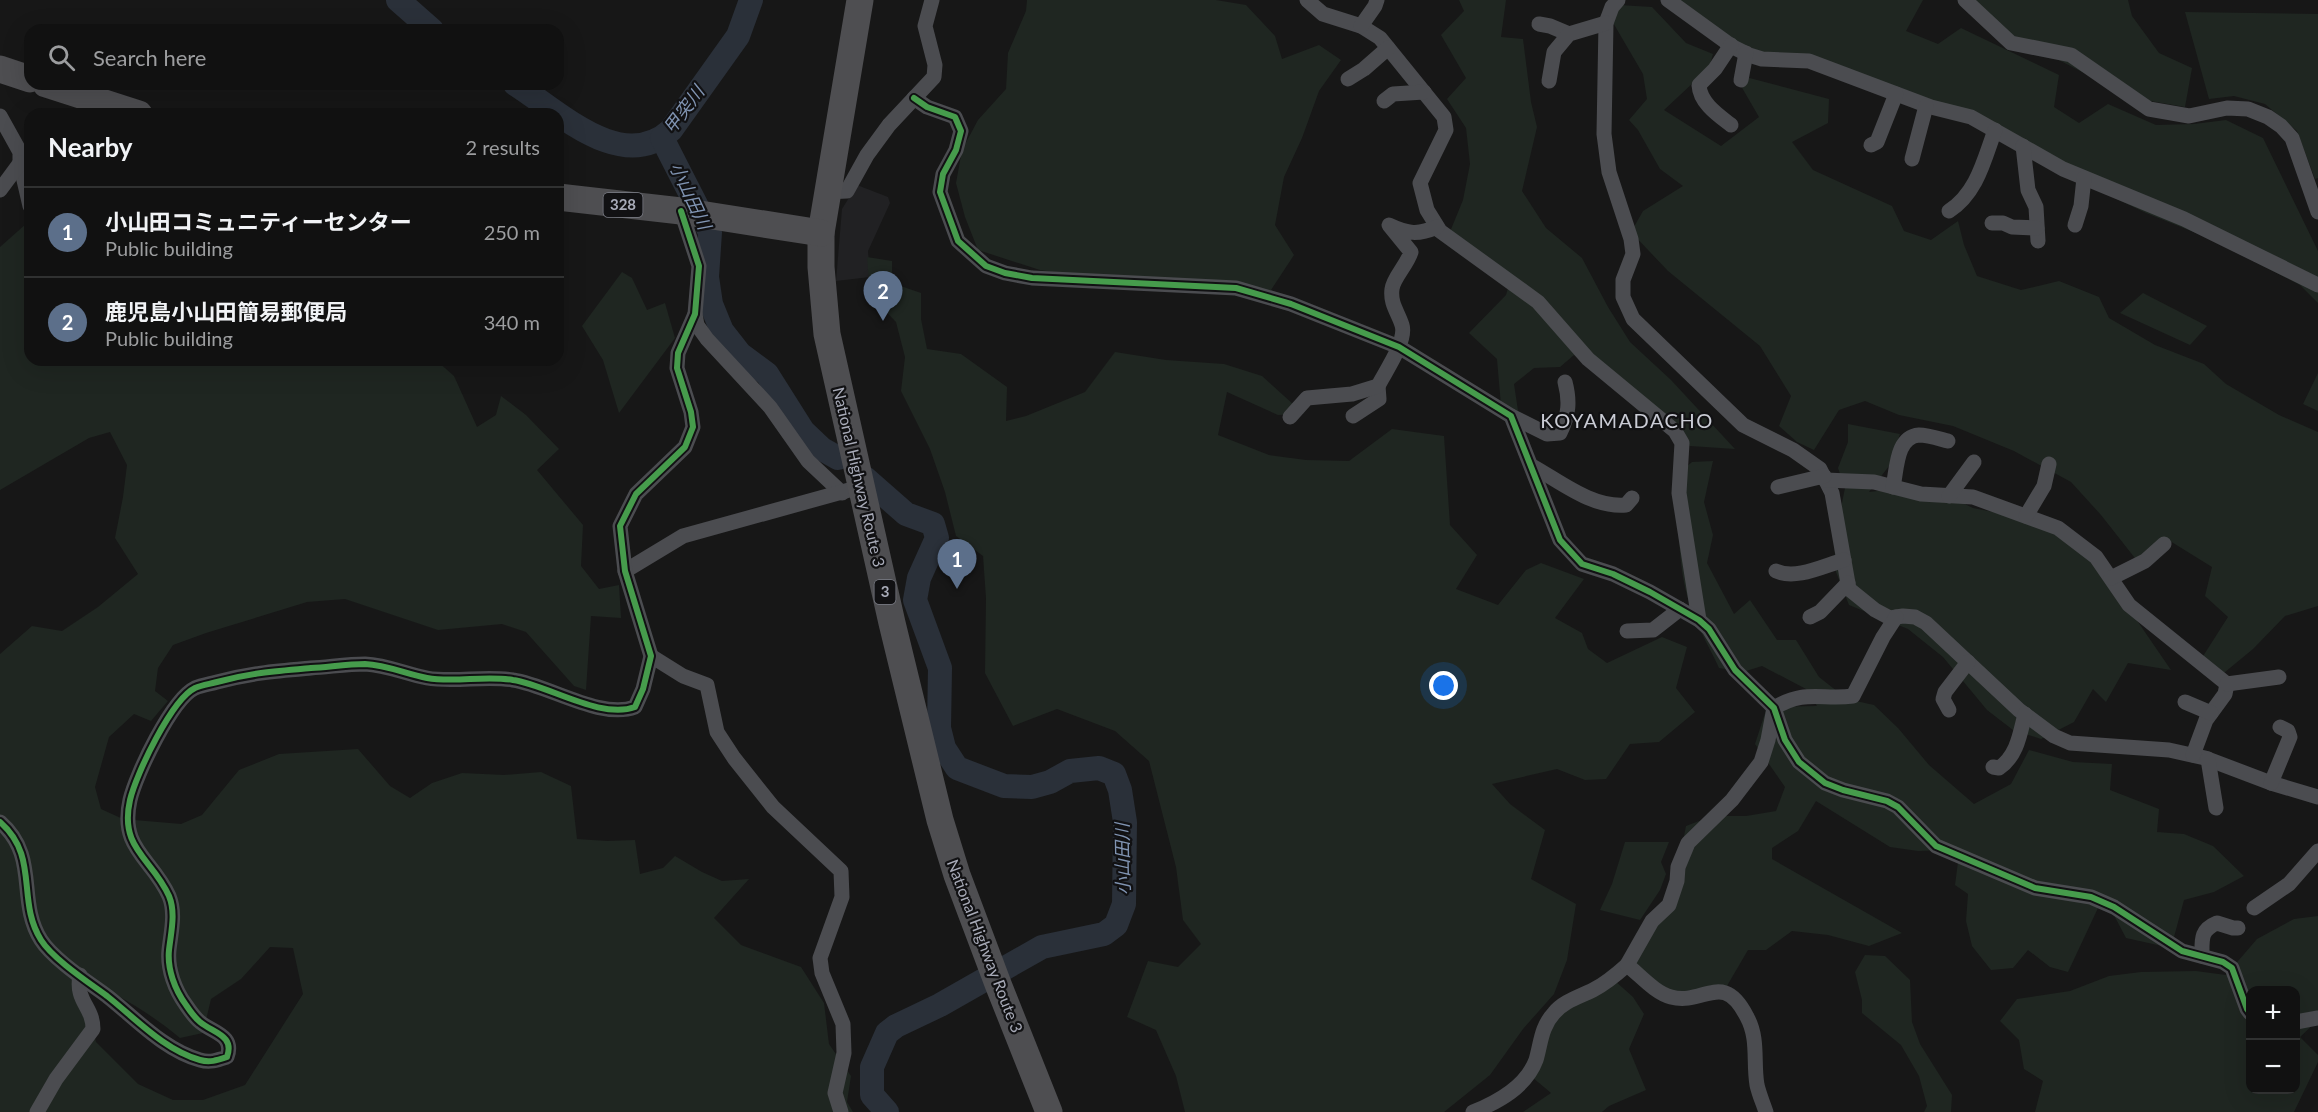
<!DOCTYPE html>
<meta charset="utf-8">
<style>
body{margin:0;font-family:Lato,"Noto Sans JP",sans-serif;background:#1a1a1a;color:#f1f3f6}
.controls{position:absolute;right:18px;bottom:18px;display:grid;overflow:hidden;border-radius:12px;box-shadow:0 6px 24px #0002}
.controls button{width:54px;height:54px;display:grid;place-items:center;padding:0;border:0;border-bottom:2px solid #303131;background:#111;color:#f1f3f6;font:30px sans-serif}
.you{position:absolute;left:1444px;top:686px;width:21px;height:21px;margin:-15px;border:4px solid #fff;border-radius:50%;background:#1a73e8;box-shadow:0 0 0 9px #1a73e833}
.badge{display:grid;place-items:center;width:39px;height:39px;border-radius:50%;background:#757780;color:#fff;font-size:20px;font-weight:700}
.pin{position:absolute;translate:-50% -50px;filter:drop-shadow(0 2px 3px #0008)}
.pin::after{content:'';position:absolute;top:32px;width:21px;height:18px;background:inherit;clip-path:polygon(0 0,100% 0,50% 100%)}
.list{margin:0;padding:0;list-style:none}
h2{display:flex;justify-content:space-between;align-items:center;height:78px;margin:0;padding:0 24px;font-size:26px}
h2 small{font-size:20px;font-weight:400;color:#9c9d9f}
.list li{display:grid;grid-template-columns:39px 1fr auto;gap:18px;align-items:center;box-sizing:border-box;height:90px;padding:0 24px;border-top:2px solid #303131}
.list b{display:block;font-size:22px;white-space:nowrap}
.list p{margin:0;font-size:20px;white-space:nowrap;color:#9c9d9f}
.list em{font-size:20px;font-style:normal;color:#9c9d9f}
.icon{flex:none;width:33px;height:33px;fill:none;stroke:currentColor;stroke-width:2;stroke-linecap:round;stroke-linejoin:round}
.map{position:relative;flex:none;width:2318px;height:1112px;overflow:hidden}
.search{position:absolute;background:#111;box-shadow:0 6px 24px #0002;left:24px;top:24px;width:540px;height:66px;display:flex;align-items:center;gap:15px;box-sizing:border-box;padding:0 21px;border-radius:18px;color:#9c9d9f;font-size:22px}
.panel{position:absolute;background:#111;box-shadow:0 6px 24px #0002;left:24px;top:108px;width:540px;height:258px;border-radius:18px}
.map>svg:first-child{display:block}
</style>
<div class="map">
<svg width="2318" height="1112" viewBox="0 0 2318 1112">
<rect width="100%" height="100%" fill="#171717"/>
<polygon fill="#212123" points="857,185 888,197 890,203 868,251 870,277 836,281 842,209"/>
<g fill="#1f2621" fill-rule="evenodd">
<polygon points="1027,0 1216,0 1246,5 1275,36 1282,59 1319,45 1341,60 1319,91 1302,138 1284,177 1275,225 1294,255 1265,299 1085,278 1040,270 978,250 965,217 956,183 962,150 978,120 1006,89 1008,53 1026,11"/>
<polygon points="1459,0 1506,0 1501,37 1523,39 1531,102 1537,127 1522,191 1546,228 1582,258 1608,307 1630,342 1671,380 1735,449 1675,445 1663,422 1574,355 1560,367 1534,368 1514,384 1520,424 1501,405 1497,359 1469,333 1506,295 1510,281 1447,239 1463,200 1470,164 1466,128 1447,99 1466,78 1441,35 1464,11"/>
<polygon points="1673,0 1923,0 1906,31 1938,44 1961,28 2059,75 2054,107 2079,123 2108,104 2156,125 2194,124 2226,120 2263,138 2318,251 2318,303 2300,285 2211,239 2146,213 2077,180 1924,97 1748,50"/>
<polygon points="1969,0 2128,0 2132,16 2159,53 2192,68 2185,107 2139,99 2082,72 2003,31"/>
<polygon points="1619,5 1652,7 1686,43 1713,54 1709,68 1664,110 1721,146 1759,117 1734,74 1829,99 1828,123 1792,142 1813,170 1892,206 1904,231 1931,240 1958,221 1964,245 1977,276 2021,290 2059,281 2099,297 2109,318 2155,345 2204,364 2226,384 2279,415 2318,432 2318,606 2285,616 2253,649 2219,677 2198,664 2228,617 2205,596 2212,567 2170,541 2138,562 2101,515 2071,482 2014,451 1953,426 1899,415 1865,401 1839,410 1814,450 1797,442 1779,426 1791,396 1760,346 1668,271 1631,232 1643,211 1683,186 1660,169 1638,130 1629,120 1647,99 1643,74 1612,21"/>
<polygon points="2185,12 2318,14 2318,178 2315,179 2297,131 2265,104 2234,96 2209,99"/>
<path d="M27 223 30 225V360H436L454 376 477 427 496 415 501 396 526 415 559 449 537 470 583 525 581 566 599 589 619 585 621 618 591 616 586 690 574 686 526 632 502 624 438 630 345 599 307 602 206 633 173 645 158 668 155 691 168 701 151 721 134 714 109 737 95 787 101 809 123 819 181 824 202 815 239 770 279 754 358 749 390 786 410 798 432 783 462 773 504 775 541 772 571 786 577 839 607 841 635 840 640 874 663 868 675 856 702 872 722 881 749 879 714 918 741 945 801 967 824 1003 829 1044 851 1076 847 1102 853 1112H0V654L32 626 62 631 98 607 138 574 115 538 123 497 127 465 110 432 89 438 0 490V247ZM270 947 293 948 303 994 245 1085 203 1100H173L138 1084 96 1042 79 976C115 993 149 1012 180 1038L203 1033 211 999 241 979Z"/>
<polygon points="867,257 892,261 892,283 921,293 921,319 927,349 961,354 1007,387 1006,421 1026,416 1085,392 1115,352 1166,360 1224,364 1262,376 1304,414 1278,415 1227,392 1218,435 1269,455 1306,460 1349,461 1392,429 1444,436 1450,525 1477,555 1456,589 1498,605 1526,570 1541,563 1584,579 1555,618 1582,633 1588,649 1607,663 1662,637 1687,647 1676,688 1695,712 1659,742 1630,744 1606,779 1585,780 1557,769 1492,784 1510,804 1545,830 1531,879 1576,904 1567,960 1554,994 1523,1029 1490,1075 1444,1112 1185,1112 1176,1076 1156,1030 1127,1017 1148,961 1178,967 1201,944 1183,920 1176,867 1149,761 1115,731 1057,709 1013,726 985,673 986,598 983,556 956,536 945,492 930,449 901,391 905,357 896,322 870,295"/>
<polygon points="622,272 632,278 647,310 665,303 675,338 619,413 603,360 582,326"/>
<polygon points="2143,293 2207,326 2190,345 2120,313"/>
<polygon points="2318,373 2318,411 2303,404"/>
<polygon points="1848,424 1900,434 1889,466 1869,492 1908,487 1936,490 1973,508 2039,521 2109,574 2125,603 2171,670 2128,663 2106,702 2093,689 2074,722 2041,739 2013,730 1987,710 1943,657 1908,629 1849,605 1836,572 1834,542 1845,488 1838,468 1848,442"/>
<path d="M1713 461 1704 502 1713 535 1707 563 1734 614 1750 600 1777 640H1796L1819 677 1847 699 1874 705 1898 728 1929 765 1974 804 2011 784 2029 750 2073 762 2112 764 2110 790 2159 809 2157 832 2184 834 2213 846 2244 876 2214 892 2184 900 2171 948 2126 938 2107 902 2098 908 2068 972 2050 967 2028 950 2013 968 1991 970 1972 946 1966 921 1968 894 1955 885 1958 862 1945 850 1918 851 1890 847 1816 801 1798 831 1772 848V859L1902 933 1869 946 1828 935 1792 931 1766 950H1748L1724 991 1676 996 1624 970 1635 936 1651 926 1669 911 1686 826 1712 816H1746L1776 811 1785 787 1755 744 1767 707 1817 706 1806 689 1762 666 1743 672 1719 668C1711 650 1700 632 1693 613 1676 571 1679 519 1678 474L1692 462Z"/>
<polygon points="1625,842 1669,842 1661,862 1666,874 1660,890 1640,920 1600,910 1612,884"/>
<path d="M2318 916V1020L2300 1037 2318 1055V1062L2294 1112H2035L2043 1081 2024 1069 2019 1040 2000 1021 2017 999 2070 991 2109 976 2141 972 2196 971 2226 975 2257 939 2294 919ZM2250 990H2296V1090H2250Z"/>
<polygon points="1865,955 1885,956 1910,980 1912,1022 1920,1044 1952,1095 1951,1112 1924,1112 1927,1106 1919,1076 1901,1045 1862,1013 1862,1000 1855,972"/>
<polygon points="1614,980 1633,997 1644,1014 1629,1049 1646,1090 1609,1106 1602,1112 1523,1112 1551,1093 1526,1072 1542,1029 1577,998"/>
</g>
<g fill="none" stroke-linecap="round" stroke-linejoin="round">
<g stroke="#2a3039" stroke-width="24">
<polyline points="398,0 432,30"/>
<path d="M515 84C558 111 622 175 671 130L738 36 751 0"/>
<polyline points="662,138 710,232 707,277 711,304 722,331 740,354 767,374 803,431 822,449 838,458"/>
<polyline points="865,478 906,514 933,524 937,538 919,578 915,600 940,668 939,728 944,748 957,768 1004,786 1032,787 1050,782 1070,771 1099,768 1114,774 1120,790 1125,822 1124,904 1116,925 1104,934 1042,947 940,1005 896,1026 887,1033 872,1067 872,1095 887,1112"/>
</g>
<g stroke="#4b4c50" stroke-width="15">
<polyline points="1307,0 1323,14 1361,26 1380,38 1444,117 1446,130 1420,183 1427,210 1440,231 1538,302 1588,359 1675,431 1682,443 1679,493 1699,620"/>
<polyline points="1618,0 1612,7 1606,23 1604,134 1609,172 1631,239 1633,254 1623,280 1623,297 1633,319 1743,425 1793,450 1820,469 1832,493 1849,589 1875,610 1890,618 1903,616 1915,617 1926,623 2019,710 2054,736 2070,743 2169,750 2205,758 2271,783 2318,797"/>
<polyline points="1668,0 1733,47 1749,55 1762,59 1809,61 1931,107 1971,117 2063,169 2184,219 2318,285"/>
<polyline points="1965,0 2011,43 2071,55 2149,109 2189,116 2227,108 2248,109 2268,117 2281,126 2292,138 2318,212"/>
<polyline points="1539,24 1550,26 1569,34"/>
<polyline points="1361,26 1375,6 1377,0"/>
<path d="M1731 45 1715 69 1699 85C1700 103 1718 115 1731 125"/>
<polyline points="1348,79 1364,69 1388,48"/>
<polyline points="1741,80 1746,53"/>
<polyline points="1549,81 1554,52 1569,34 1606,23"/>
<polyline points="914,98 927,107 955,117 961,131 956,150 943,174 940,192 958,241 986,266 1005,273 1032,278 1236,288 1291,304 1399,347 1511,416 1560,540 1582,564 1613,574 1650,592 1699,620 1709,629 1735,670 1774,708 1785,740 1799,762 1825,783 1843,790 1887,801 1898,807 1936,846 2035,888 2091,897 2114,907 2182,951 2223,962 2232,968 2247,1009 2250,1013"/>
<polyline points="1384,101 1393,94 1424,92"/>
<polyline points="0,116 20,152 20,163 30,206"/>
<polyline points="1871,145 1877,142 1896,94"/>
<polyline points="2023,146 2028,190 2036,207 2038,241"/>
<polyline points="1912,159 1926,106"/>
<polyline points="0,190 20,163"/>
<polyline points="826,192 847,191 867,155 889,125 934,77 935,65 925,26 932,0"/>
<path d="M1949 211C1977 193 1984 160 1995 130"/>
<polyline points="1992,223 2003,223 2012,227 2037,228"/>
<polyline points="2075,225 2081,206 2084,178"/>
<polyline points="695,314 697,325 707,339 770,407 808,461 842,493"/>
<polyline points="1353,416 1379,399 1378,386"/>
<path d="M1511 416 1547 434 1560 433C1569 415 1570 401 1565 382"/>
<path d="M1290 417 1307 398 1352 394 1378 386C1385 372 1407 341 1402 325 1398 312 1390 304 1392 289 1393 278 1407 265 1411 252L1389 225C1408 234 1418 235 1437 227"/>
<path d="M1532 466C1561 482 1592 508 1626 505L1632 498"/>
<polyline points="1825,480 1874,482 1921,494 1973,497 2058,528 2096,557 2129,605 2227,684 2225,694 2206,720 2193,755"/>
<polyline points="1778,487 1824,476"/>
<path d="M1893 487C1897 469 1896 437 1919 435 1928 435 1940 439 1948 441"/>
<polyline points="1949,496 1974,462"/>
<polyline points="2026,516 2044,486 2049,464"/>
<polyline points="625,571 683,536 860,487"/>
<path d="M1776 571C1796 580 1823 566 1844 560"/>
<polyline points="2111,578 2145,561 2164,544"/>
<polyline points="1810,617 1820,612 1848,583"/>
<polyline points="1627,631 1653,630 1680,609"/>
<polyline points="651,656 683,676 707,685 717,732 734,758 773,807 841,871 842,897 820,958 822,973 843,1024 844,1053 835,1093 841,1112"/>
<polyline points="2227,684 2279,677"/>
<polyline points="2185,702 2211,713"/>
<polyline points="1949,710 1943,699 1945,692 1968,662"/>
<polyline points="2208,759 2216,808"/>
<path d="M1993 767 1999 768C2017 756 2020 734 2025 714"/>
<polyline points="2271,783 2290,737 2288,731 2280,727"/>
<path d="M0 822C40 857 16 900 41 940 53 959 88 982 107 996 135 1018 164 1050 200 1060 210 1063 218 1060 227 1057 235 1035 213 1033 200 1022 195 1018 190 1011 186 1005 175 990 167 969 169 950 171 932 176 913 169 896 152 858 119 849 130 800 136 774 172 699 195 688 202 685 210 684 217 682 250 673 277 671 311 668 329 667 347 664 365 664 387 665 406 674 427 678 455 683 485 675 513 680 548 685 601 720 635 707L643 689 651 656 625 571 620 526 636 494 685 447 693 427 691 412 677 368 678 353 695 314 699 266 681 211"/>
<polyline points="2254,908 2289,884 2318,851"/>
<path d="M2202 956C2202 940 2200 930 2217 923L2233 928H2238"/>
<polyline points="2296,1022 2318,1018"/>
<path d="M37 1112 56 1079 93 1029C93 1006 75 1002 80 975"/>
<path d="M1473 1112C1498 1102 1526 1087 1536 1060 1541 1043 1541 1027 1554 1013 1564 1001 1579 997 1593 990 1605 984 1617 974 1627 965"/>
<path d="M1766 1112C1763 1103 1759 1094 1757 1085 1753 1062 1759 1039 1747 1017 1723 969 1704 1006 1671 997 1655 993 1640 975 1627 965L1652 921 1669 905 1677 881 1678 867 1688 843 1732 800 1761 762 1768 740 1774 708C1805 689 1821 700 1853 696L1883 637 1896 617"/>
</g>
<g stroke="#4e4e51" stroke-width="27">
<polyline points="860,0 821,233 821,267 827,334 892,623 940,820 957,875 998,984 1049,1112"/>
<polyline points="0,69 30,79"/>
<polyline points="46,84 139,114"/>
<polyline points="558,197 681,211 821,233"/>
</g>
<defs>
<g id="cycleway">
<polyline points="914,98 927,107 955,117 961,131 956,150 943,174 940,192 958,241 986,266 1005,273 1032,278 1236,288 1291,304 1399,347 1511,416 1560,540 1582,564 1613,574 1650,592 1699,620 1709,629 1735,670 1774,708 1785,740 1799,762 1825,783 1843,790 1887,801 1898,807 1936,846 2035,888 2091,897 2114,907 2182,951 2223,962 2232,968 2247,1009 2250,1013"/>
<path d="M0 822C40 857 16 900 41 940 53 959 88 982 107 996 135 1018 164 1050 200 1060 210 1063 218 1060 227 1057 235 1035 213 1033 200 1022 195 1018 190 1011 186 1005 175 990 167 969 169 950 171 932 176 913 169 896 152 858 119 849 130 800 136 774 172 699 195 688 202 685 210 684 217 682 250 673 277 671 311 668 329 667 347 664 365 664 387 665 406 674 427 678 455 683 485 675 513 680 548 685 601 720 635 707L643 689 651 656 625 571 620 526 636 494 685 447 693 427 691 412 677 368 678 353 695 314 699 266 681 211"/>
</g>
</defs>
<use href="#cycleway" stroke="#111113" stroke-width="10"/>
<use href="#cycleway" stroke="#469c4c" stroke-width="6"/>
</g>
<g text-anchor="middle" stroke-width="4.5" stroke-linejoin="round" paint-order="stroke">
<g fill="#111113" stroke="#7b7d86" stroke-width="1.5">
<rect x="603.5" y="193" width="39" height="24" rx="4.5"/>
<rect x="874.5" y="580" width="21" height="24" rx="4.5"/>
</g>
<g font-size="15" font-weight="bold" fill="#a8abb8">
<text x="623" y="210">328</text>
<text x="885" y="597">3</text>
</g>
<g font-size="16" fill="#a8abb8" stroke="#111113">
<text transform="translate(859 477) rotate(77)" y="6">National Highway Route 3</text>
<text transform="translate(985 946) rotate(69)" y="6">National Highway Route 3</text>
</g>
<g font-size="18" font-style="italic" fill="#8094b2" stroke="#111113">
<text transform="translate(684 110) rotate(-53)" y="6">甲突川</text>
<text transform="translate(690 196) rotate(65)" y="6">小山田川</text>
<text transform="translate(1123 859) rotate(-91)" y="6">小山田川</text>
</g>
<g font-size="20" letter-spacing="1.5" fill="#c9cbd4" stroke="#111113">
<text x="1627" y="428">KOYAMADACHO</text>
</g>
</g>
</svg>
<div class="controls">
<button>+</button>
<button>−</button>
</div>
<div class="you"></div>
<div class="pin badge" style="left:957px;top:589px;background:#5c6f8a">1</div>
<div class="pin badge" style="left:883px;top:321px;background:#5c6f8a">2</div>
<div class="search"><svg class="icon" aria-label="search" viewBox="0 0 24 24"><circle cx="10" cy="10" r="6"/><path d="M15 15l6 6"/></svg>Search here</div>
<section class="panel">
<h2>Nearby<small>2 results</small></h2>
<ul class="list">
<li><span class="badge" style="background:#5c6f8a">1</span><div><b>小山田コミュニティーセンター</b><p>Public building</p></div><em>250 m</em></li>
<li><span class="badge" style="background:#5c6f8a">2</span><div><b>鹿児島小山田簡易郵便局</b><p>Public building</p></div><em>340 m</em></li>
</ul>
</section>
</div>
